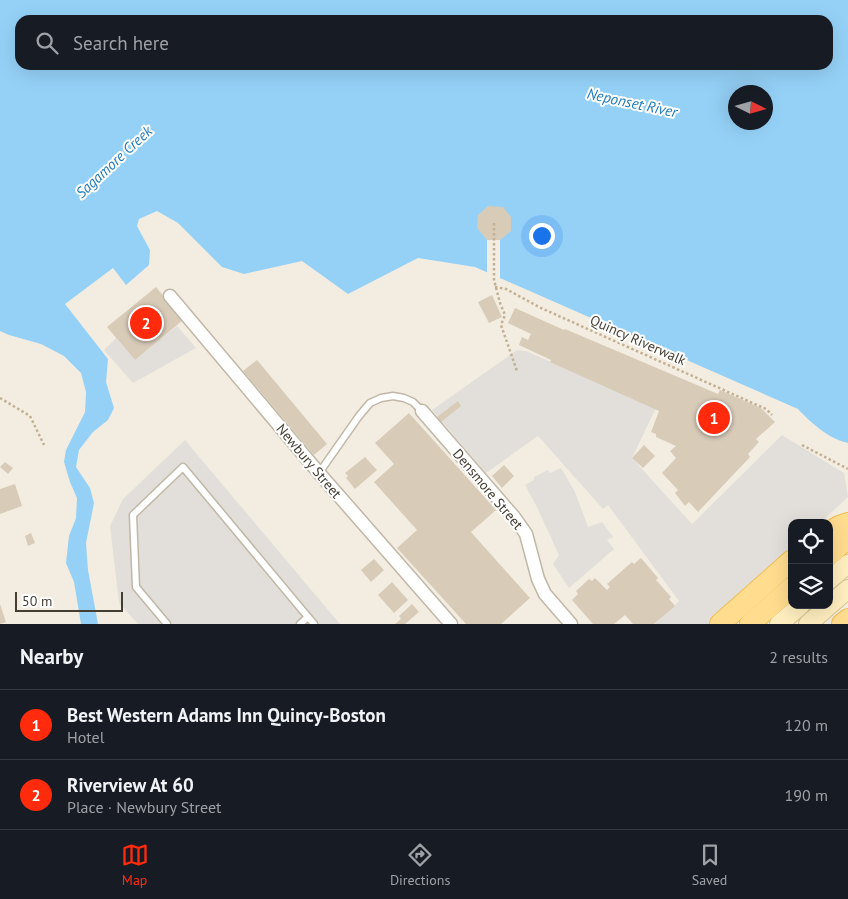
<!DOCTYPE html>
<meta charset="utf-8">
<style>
body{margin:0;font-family:"PT Sans",sans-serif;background:#242831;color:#f1f3f6}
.controls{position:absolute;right:15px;bottom:15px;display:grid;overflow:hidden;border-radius:10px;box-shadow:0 5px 20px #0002}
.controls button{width:45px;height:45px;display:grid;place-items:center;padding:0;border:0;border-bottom:1px solid #363941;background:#171b24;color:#f1f3f6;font:25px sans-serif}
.compass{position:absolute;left:728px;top:85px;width:45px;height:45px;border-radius:50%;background:#171b24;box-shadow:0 5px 20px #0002;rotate:95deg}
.scale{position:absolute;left:15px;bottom:12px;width:108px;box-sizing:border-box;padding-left:5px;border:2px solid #443d31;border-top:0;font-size:14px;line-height:18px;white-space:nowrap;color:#443d31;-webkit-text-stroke:4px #fff;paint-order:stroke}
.you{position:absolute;left:541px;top:235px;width:18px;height:18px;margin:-12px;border:4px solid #fff;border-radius:50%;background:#1a73e8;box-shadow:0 0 0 8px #1a73e833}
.badge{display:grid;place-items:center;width:32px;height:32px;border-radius:50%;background:#ff2b0c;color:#fff;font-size:16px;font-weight:700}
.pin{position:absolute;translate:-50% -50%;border:2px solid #fff;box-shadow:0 1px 5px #0006}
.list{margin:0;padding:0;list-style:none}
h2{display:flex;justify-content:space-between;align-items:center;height:65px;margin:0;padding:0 20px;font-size:21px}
h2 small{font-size:16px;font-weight:400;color:#9ea1a6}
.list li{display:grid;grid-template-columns:32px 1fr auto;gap:15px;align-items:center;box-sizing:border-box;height:70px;padding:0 20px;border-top:1px solid #363941}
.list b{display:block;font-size:19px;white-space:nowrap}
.list p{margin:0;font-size:16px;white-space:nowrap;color:#9ea1a6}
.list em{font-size:16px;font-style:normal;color:#9ea1a6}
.icon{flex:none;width:28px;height:28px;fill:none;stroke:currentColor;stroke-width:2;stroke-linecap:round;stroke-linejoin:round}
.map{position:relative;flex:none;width:848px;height:624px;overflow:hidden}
.search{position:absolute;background:#171b24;box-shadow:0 5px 20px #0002;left:15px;right:15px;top:15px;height:55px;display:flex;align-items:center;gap:12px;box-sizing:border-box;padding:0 18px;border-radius:15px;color:#9ea1a6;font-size:19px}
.sheet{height:205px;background:#171b24}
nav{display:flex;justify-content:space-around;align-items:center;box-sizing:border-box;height:70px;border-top:1px solid #363941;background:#171b24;font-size:14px;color:#9ea1a6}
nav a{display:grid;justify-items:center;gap:2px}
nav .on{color:#ff2b0c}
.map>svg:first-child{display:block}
</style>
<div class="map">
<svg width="848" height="624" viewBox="0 0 848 624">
<rect width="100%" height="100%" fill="#f3ede1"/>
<g fill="#e2dfdb">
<polygon points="177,326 196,348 133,383 104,350 116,338 135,360"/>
<polygon points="517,350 526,351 656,408 632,458 692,524 782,435 844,473 848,497 820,523 792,523 792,549 712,624 655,624 679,601 608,505 603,509 538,436 486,473 432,410"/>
<polygon points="185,440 340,624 138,624 119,603 110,526 123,499"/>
<polygon points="561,468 575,492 588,527 602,522 613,537 607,540 614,549 569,588 553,564 559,555 537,507 525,485 534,480 534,477 548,470 550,473"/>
</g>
<path fill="#95d1f7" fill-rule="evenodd" d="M0 0H848V443C829 439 811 423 798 409L475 267 418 258 348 294 302 261 244 274 222 267 178 223 157 211 139 219 137 226 150 250 149 265 126 285 113 268 65 304 108 359 106 382 114 408 108 420 93 432 79 450 76 467 90 488 94 503 86 543 88 570 98 624H81L74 582 66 563 69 536 76 518 77 498 70 482 64 462 66 450 85 412 86 392 81 373 64 356 41 344 9 335 0 331ZM20 20H828V65H20ZM736 92H766V122H736Z"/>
<polygon fill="#f3ede1" points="487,240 500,240 500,280 487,274"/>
<g fill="#d8cbb8">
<polygon points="488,206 503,207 511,217 511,231 500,240 487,240 477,228 478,215"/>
<polygon points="156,287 183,320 135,360 107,327"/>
<polygon points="492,295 502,317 489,323 478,302"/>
<polygon points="515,308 564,330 565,329 718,394 720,390 761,408 775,422 756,439 759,442 748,454 750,457 698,512 689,502 685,506 675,493 678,490 662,473 676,458 670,451 676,446 656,437 656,434 651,432 659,411 550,362 551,360 519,345 522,337 528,340 531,334 508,323"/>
<polygon points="257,360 327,444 314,455 243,371"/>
<polygon points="458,401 461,406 441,422 437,417"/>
<polygon points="409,413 496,510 471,532 530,598 501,624 466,624 397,548 417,530 374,482 394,464 375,443"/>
<polygon points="644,445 655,456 643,468 632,458"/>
<polygon points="365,457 377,470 355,489 346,478 348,476 345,473"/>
<polygon points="5,462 13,468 8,474 0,467"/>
<polygon points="504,465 514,476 502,488 492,476"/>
<polygon points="15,484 22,506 0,514 0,489"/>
<polygon points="31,533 35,543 28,546 25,536"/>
<polygon points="641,558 658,578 656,580 671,597 669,599 675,606 654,624 633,624 625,615 614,624 593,624 572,600 578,594 576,591 589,579 592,581 595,578 607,590 610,587 607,584 632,562 634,564"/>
<polygon points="374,559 384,570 371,582 361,570"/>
<polygon points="392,582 408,600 394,613 378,595"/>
<polygon points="0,604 6,622 0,624"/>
<polygon points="412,604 419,612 405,624 395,624 401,619 399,616"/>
</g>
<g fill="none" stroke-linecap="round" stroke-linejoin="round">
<defs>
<g id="service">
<polyline points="319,473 359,416 370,403 381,398 393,396 404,398 413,402 422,411"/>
<polyline points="167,624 136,587 133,515 183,467 308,617"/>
<polyline points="300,624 308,617 314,624"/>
</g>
<g id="minor">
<polyline points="170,296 319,473 451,624"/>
<polyline points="422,411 514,517 526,534 538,579 545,594 571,624"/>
</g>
<g id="secondary">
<polyline points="829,580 848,564"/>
<polyline points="779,624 801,605"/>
<polyline points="808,624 848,589"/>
</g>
<g id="primary">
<polyline points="829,532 839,526 848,523"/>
<polyline points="829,555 848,538"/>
<polyline points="720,624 792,560"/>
<polyline points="750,624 792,587"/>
<polyline points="842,624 848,619"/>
</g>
</defs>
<use href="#service" stroke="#c1b7a6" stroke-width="9"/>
<use href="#minor" stroke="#c1b7a6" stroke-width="15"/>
<use href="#secondary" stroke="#dac58d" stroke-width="20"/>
<use href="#primary" stroke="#efbd52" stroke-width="22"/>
<g stroke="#c2b093" stroke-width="2.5" stroke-dasharray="2.5 2.5" stroke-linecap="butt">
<polyline points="494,223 494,280 500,303 505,315 501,325 517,371"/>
<polyline points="495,287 506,289 541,308 766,409 772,415"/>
<polyline points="0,398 30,416 44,445"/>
<polyline points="802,445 848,469"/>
</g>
<use href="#service" stroke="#fff" stroke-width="6"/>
<use href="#minor" stroke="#fff" stroke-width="12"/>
<use href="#secondary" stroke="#ffeebf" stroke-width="18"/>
<use href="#primary" stroke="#ffdc8e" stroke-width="20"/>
</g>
<g text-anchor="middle" stroke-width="4" stroke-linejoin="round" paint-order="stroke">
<g font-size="14" fill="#443d31" stroke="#fff">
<text transform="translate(638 340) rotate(24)" y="5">Quincy Riverwalk</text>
<text transform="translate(309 461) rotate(50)" y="5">Newbury Street</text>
<text transform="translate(488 489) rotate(50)" y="5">Densmore Street</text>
</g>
<g font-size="15" font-style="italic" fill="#217cba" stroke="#fff">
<text transform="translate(632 103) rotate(12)" y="5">Neponset River</text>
<text transform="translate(114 162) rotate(-43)" y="5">Sagamore Creek</text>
</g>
</g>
</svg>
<div class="controls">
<button><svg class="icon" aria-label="locate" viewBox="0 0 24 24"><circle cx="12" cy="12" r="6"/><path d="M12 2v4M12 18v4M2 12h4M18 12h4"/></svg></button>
<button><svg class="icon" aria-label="layers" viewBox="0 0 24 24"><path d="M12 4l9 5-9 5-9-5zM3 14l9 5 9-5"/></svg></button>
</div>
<svg class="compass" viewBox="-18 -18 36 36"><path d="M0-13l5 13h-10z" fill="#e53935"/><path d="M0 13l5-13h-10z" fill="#9ea1a6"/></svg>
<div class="scale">50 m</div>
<div class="you"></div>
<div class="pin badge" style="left:714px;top:418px">1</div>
<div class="pin badge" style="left:146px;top:323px">2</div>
<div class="search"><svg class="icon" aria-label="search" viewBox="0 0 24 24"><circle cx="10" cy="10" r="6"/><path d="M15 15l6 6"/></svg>Search here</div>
</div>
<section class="sheet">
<h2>Nearby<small>2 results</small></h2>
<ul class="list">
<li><span class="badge">1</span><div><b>Best Western Adams Inn Quincy-Boston</b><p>Hotel</p></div><em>120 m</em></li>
<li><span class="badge">2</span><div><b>Riverview At 60</b><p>Place · Newbury Street</p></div><em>190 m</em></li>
</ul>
</section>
<nav>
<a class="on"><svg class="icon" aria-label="map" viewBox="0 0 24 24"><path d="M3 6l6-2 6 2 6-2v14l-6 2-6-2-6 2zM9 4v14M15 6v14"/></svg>Map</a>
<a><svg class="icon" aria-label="directions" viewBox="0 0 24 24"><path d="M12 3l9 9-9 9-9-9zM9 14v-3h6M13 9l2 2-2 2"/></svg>Directions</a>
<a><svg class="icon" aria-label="saved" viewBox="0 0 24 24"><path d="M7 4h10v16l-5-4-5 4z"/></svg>Saved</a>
</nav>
